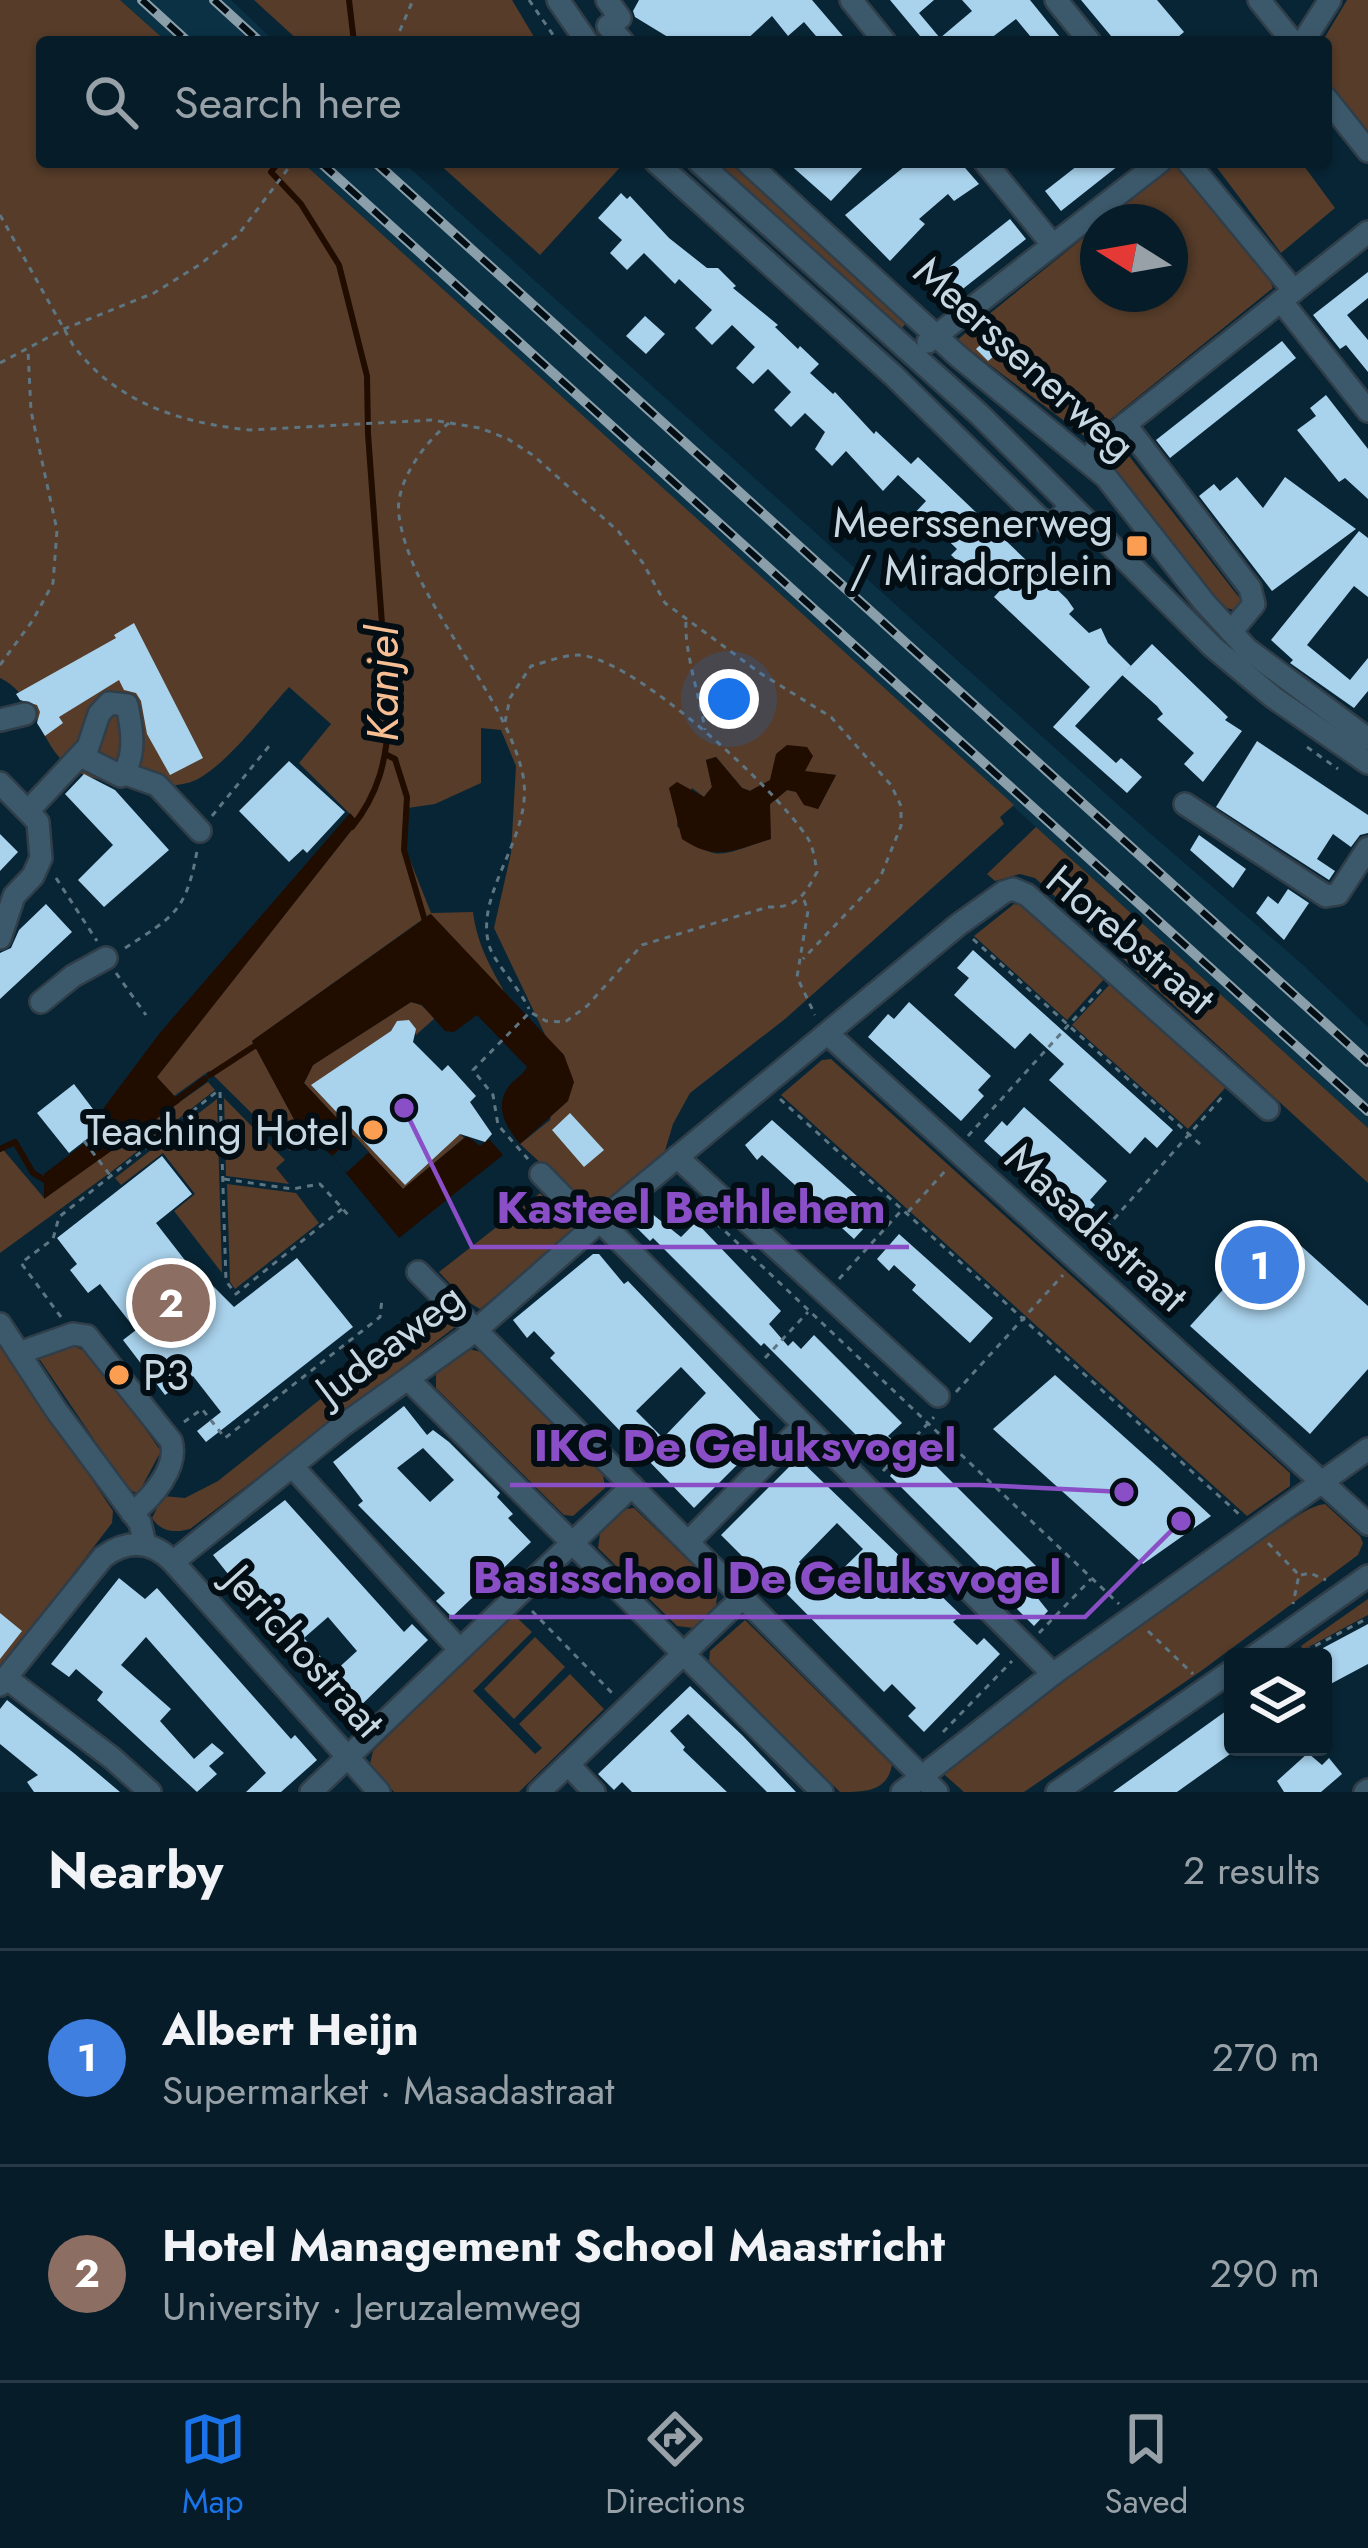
<!DOCTYPE html>
<meta charset="utf-8">
<style>
body{margin:0;font-family:Jost,sans-serif;background:#0f2530;color:#f1f3f6}
.controls{position:absolute;right:36px;bottom:36px;display:grid;overflow:hidden;border-radius:12px;box-shadow:0 3px 9px #0004}
.controls button{width:108px;height:108px;display:grid;place-items:center;padding:0;border:0;border-bottom:3px solid #273a45;background:#061c28;color:#f1f3f6;font:60px sans-serif}
.compass{position:absolute;left:1080px;top:204px;width:108px;height:108px;border-radius:50%;background:#061c28;box-shadow:0 3px 9px #0004;rotate:281deg}
.you{position:absolute;left:729px;top:699px;width:42px;height:42px;margin:-30px;border:9px solid #fff;border-radius:50%;background:#1a73e8;box-shadow:0 0 0 18px #1a73e833}
.badge{display:grid;place-items:center;width:78px;height:78px;border-radius:50%;background:#1a73e8;color:#fff;font-size:39px;font-weight:700}
.pin{position:absolute;translate:-50% -50%;border:6px solid #fff;box-shadow:0 3px 12px #0006}
.list{margin:0;padding:0;list-style:none}
h2{display:flex;justify-content:space-between;align-items:center;height:156px;margin:0;padding:0 48px;font-size:51px}
h2 small{font-size:39px;font-weight:400;color:#98a1a8}
.list li{display:grid;grid-template-columns:78px 1fr auto;gap:36px;align-items:center;box-sizing:border-box;height:216px;padding:0 48px;border-top:3px solid #273a45}
.list b{display:block;font-size:45px;white-space:nowrap}
.list p{margin:0;font-size:39px;white-space:nowrap;color:#98a1a8}
.list em{font-size:39px;font-style:normal;color:#98a1a8}
.icon{flex:none;width:66px;height:66px;fill:none;stroke:currentColor;stroke-width:2;stroke-linecap:round;stroke-linejoin:round}
.map{position:relative;flex:none;width:1368px;height:1792px;overflow:hidden}
.search{position:absolute;background:#061c28;box-shadow:0 3px 9px #0004;left:36px;right:36px;top:36px;height:132px;display:flex;align-items:center;gap:30px;box-sizing:border-box;padding:0 42px;border-radius:12px;color:#98a1a8;font-size:45px}
.sheet{height:588px;background:#061c28}
nav{display:flex;justify-content:space-around;align-items:center;box-sizing:border-box;height:168px;border-top:3px solid #273a45;background:#061c28;font-size:33px;color:#98a1a8}
nav a{display:grid;justify-items:center;gap:6px}
nav .on{color:#1a73e8}
.map>svg:first-child{display:block}
</style>
<div class="map">
<svg width="1368" height="1792" viewBox="0 0 1368 1792">
<rect width="100%" height="100%" fill="#082535"/>
<g fill="#0b3145">
<polygon points="120,0 231,0 275,42 167,42"/>
<polygon points="302,162 403,162 1145,829 1302,964 1368,1027 1368,1128"/>
</g>
<g fill="#563c29" fill-rule="evenodd">
<path d="M0 0H120L167 42H42V162H302L1014 805 1000 817 1004 824 785 1019 690 1093 673 1124 664 1154 595 1213 520 1144 550 1120 564 1055 548 1041 494 928 511 853 516 766 501 730 481 728V783L435 804 408 808 402 840 431 913 473 912C477 946 494 974 511 1003L430 914 252 1041 295 1121 310 1132 290 1151 209 1071 174 1096 156 1077 358 822 299 763 331 724 289 687C265 713 229 762 198 779 179 789 147 786 126 784 101 781 76 777 59 757 37 731 32 693 0 678ZM716 757 742 788 750 791C780 774 802 770 836 775L818 809 796 791 787 790 770 804V839C721 854 715 867 677 826L678 814 692 788 704 797 712 787 706 760Z"/>
<polygon points="254,0 512,0 537,42 300,42"/>
<polygon points="1347,0 1368,0 1368,133 1326,80 1326,42 1322,42"/>
<polygon points="437,162 625,162 540,255"/>
<polygon points="713,162 737,162 910,318 902,328"/>
<polygon points="1219,162 1301,162 1335,208 1281,253 1215,165"/>
<polygon points="1174,165 1184,171 1268,276 1273,288 1087,438 957,340 1098,226 1098,294 1170,294 1170,222 1103,222"/>
<polygon points="1122,447 1241,600 1239,607 1234,610 1222,607 1108,459"/>
<polygon points="1036,827 1368,1128 1368,1183 1035,878 1020,874 995,881 987,874"/>
<polygon points="1014,904 1024,906 1105,978 1067,1020 974,936"/>
<polygon points="1111,983 1226,1087 1188,1129 1072,1025"/>
<polygon points="411,1002 421,1005 435,1018 416,1035 410,1021 397,1021 391,1031 312,1086 384,1162 460,1134 464,1138 403,1189 304,1083 313,1065"/>
<polygon points="831,1059 1290,1473 1290,1486 1247,1516 781,1095 822,1060"/>
<polygon points="208,1082 215,1090 111,1172 0,1253 0,1146 44,1198"/>
<polygon points="224,1098 285,1160 276,1168 289,1184 226,1176"/>
<polygon points="217,1099 222,1273 174,1211 195,1194 163,1153 121,1185 115,1178"/>
<polygon points="227,1184 296,1193 319,1223 235,1289 230,1282"/>
<polygon points="540,1193 575,1230 480,1309 465,1300 439,1272"/>
<path d="M437 1306 455 1327 190 1529C175 1533 161 1532 152 1518L163 1496 185 1498 218 1481Z"/>
<polygon points="0,1343 113,1511 112,1523 0,1669"/>
<polygon points="66,1343 90,1353 161,1451 138,1494 127,1488 36,1354"/>
<polygon points="468,1349 482,1352 603,1474 605,1488 573,1516 564,1515 436,1388 436,1374"/>
<path d="M1325 1504 1360 1536 1363 1543 1358 1555 1201 1671 1024 1792H964L938 1769 1257 1539C1282 1532 1301 1507 1325 1504Z"/>
<polygon points="634,1508 718,1589 716,1605 693,1628 677,1626 598,1548 600,1534 626,1509"/>
<polygon points="1368,1599 1368,1615 1303,1650 1301,1646"/>
<polygon points="513,1614 532,1632 473,1691 535,1754 542,1748 519,1724 570,1674 604,1709 519,1792 394,1792 370,1764 373,1751"/>
<path d="M745 1620 892 1765C887 1792 865 1792 840 1792L709 1661 710 1651Z"/>
<polygon points="535,1637 565,1667 514,1719 484,1689"/>
</g>
<g fill="#210c00">
<path d="M787 745 807 747 813 756 805 771 836 775 818 809 804 805 796 792 787 790 770 804 771 839C734 850 716 862 682 839L669 788 677 782 704 797 712 787 706 760 716 757 742 788 750 791 770 780 776 754Z"/>
<polygon points="350,813 358,822 157,1077 180,1102 44,1199 44,1174 107,1126 100,1113 159,1034"/>
<path d="M431 914 564 1055 574 1082 568 1101 520 1144C508 1129 494 1109 507 1089 513 1079 522 1077 527 1067L477 1015 454 1032 445 1031 422 1005 411 1002 313 1065 304 1083 403 1189 467 1136 480 1146 489 1139 503 1155 399 1238 332 1156 295 1121 252 1041Z"/>
</g>
<polygon fill="#082535" points="355,1136 369,1152 346,1173 332,1156"/>
<g fill="none" stroke-linecap="round" stroke-linejoin="round">
<g stroke="#210c00" stroke-width="6">
<polyline points="349,0 354,42"/>
<path d="M279 162 271 172 301 204 339 265 367 376 368 434 389 719C386 761 379 793 352 827"/>
<polyline points="387,755 395,759 407,797 404,850 425,921"/>
<polyline points="210,1075 256,1045 262,1046"/>
<polyline points="174,1102 205,1079"/>
<polyline points="0,1149 15,1142 33,1173 48,1182"/>
</g>
</g>
<g fill="#a9d2ec" fill-rule="evenodd">
<polygon points="639,0 812,0 848,42 821,42 804,22 788,36 772,16 744,42 676,42 635,17 633,11"/>
<polygon points="890,0 934,0 919,13 940,38 972,11 962,0 1030,0 1064,42 1035,42 1016,19 986,42 925,42"/>
<polygon points="1081,0 1157,0 1184,32 1172,42 1116,42"/>
<polygon points="787,162 868,162 831,201"/>
<polygon points="910,162 960,162 979,184 954,201 948,194 919,219 925,224 890,261 845,215"/>
<polygon points="1082,162 1123,162 1061,211 1045,191"/>
<polygon points="621,193 627,199 630,196 669,238 707,268 718,268 736,286 733,288 778,325 775,327 798,349 800,346 819,364 810,373 833,394 835,392 874,434 876,431 911,464 918,457 1067,599 1074,609 1069,614 1089,633 1101,628 1108,643 1131,666 1075,726 1116,763 1121,758 1142,777 1127,793 1053,727 1090,687 994,597 1009,581 981,555 967,570 951,555 957,549 931,524 922,528 911,517 926,501 898,475 883,491 846,451 832,466 815,449 825,432 805,413 791,427 774,410 791,392 768,369 753,384 736,368 755,347 732,325 712,345 695,328 712,310 679,279 675,284 644,253 627,270 610,253 622,240 598,218"/>
<polygon points="1010,219 1026,239 945,303 929,283"/>
<polygon points="1368,272 1368,298 1347,315 1368,340 1368,372 1346,345 1340,349 1313,315"/>
<polygon points="645,316 665,334 646,354 626,336"/>
<polygon points="988,338 999,352 988,361 976,349"/>
<polygon points="1282,341 1296,358 1170,458 1156,440"/>
<polygon points="1326,395 1368,449 1368,499 1345,478 1339,482 1297,430 1316,416 1310,408"/>
<polygon points="1237,477 1263,508 1285,477 1356,529 1272,591 1199,496 1214,484 1220,491"/>
<polygon points="1359,531 1368,538 1368,597 1354,586 1307,645 1350,680 1368,658 1368,691 1354,708 1290,663 1293,660 1271,640"/>
<polygon points="134,623 203,758 170,775 147,734 141,701 136,693 124,690 119,680 59,717 63,723 45,736 37,723 40,712 37,705 20,700 16,694 116,638 114,635"/>
<polygon points="1152,644 1228,717 1225,720 1242,731 1203,782 1184,764 1194,753 1157,719 1163,714 1157,706 1122,675"/>
<polygon points="1257,741 1368,815 1368,833 1360,835 1351,847 1333,834 1317,859 1335,871 1329,880 1216,807"/>
<polygon points="289,761 345,812 307,853 303,849 289,862 239,811"/>
<polygon points="84,774 115,790 169,850 104,907 78,880 113,845 65,794"/>
<polygon points="0,834 18,852 0,871"/>
<polygon points="1199,835 1246,869 1233,888 1190,850"/>
<polygon points="1288,889 1309,903 1284,940 1256,913 1268,896 1278,904"/>
<polygon points="46,904 72,932 0,999 0,953 11,948 19,930"/>
<polygon points="973,950 1173,1130 1157,1148 1145,1137 1130,1154 1049,1080 1064,1064 1030,1033 1015,1049 954,995 969,978 957,968"/>
<polygon points="909,1002 991,1076 978,1090 984,1096 961,1121 868,1037 888,1014 894,1019"/>
<polygon points="409,1020 416,1029 413,1042 442,1071 448,1065 476,1096 470,1102 492,1134 485,1142 460,1134 405,1185 311,1085 391,1031 397,1021"/>
<polygon points="74,1084 105,1125 69,1153 37,1113"/>
<polygon points="1024,1107 1107,1181 1090,1200 1095,1205 1077,1225 984,1141 1002,1121 1007,1126"/>
<polygon points="570,1113 604,1150 584,1167 552,1130"/>
<polygon points="772,1120 877,1214 854,1239 762,1155 757,1160 745,1145"/>
<polygon points="162,1156 192,1194 156,1223 205,1286 210,1283 234,1307 297,1258 353,1327 206,1442 197,1431 221,1412 193,1376 165,1395 123,1340 136,1330 100,1284 88,1293 70,1270 77,1264 57,1238"/>
<polygon points="651,1213 681,1237 696,1222 781,1311 769,1324 788,1346 793,1341 801,1349 814,1335 902,1423 888,1436 896,1443 891,1448 912,1468 925,1455 1038,1568 1024,1581 1048,1611 1034,1626 1017,1609 1018,1604 890,1476 893,1472 764,1343 761,1346 653,1238 650,1241 637,1228"/>
<polygon points="1280,1227 1368,1306 1368,1369 1310,1434 1190,1326"/>
<polygon points="899,1234 993,1318 970,1343 912,1290 916,1285 894,1265 889,1271 877,1259"/>
<path d="M593 1254H599L624 1284 628 1281 771 1431 694 1508 550 1358 555 1353 534 1331 527 1338 513 1320ZM681 1367 706 1393 663 1438 636 1411Z"/>
<polygon points="1055,1375 1159,1468 1211,1516 1143,1564 993,1429"/>
<path d="M404 1406 427 1435 433 1430 449 1442 500 1493 497 1497 513 1514 508 1518 531 1542 452 1617 436 1601 445 1593 358 1505 363 1501 333 1462ZM423 1448 454 1480 430 1502 397 1468Z"/>
<path d="M798 1458 961 1615 953 1622 977 1645 984 1638 1000 1654 924 1732 908 1716 916 1708 892 1684 884 1692 774 1581 771 1585 721 1535ZM837 1523 863 1549 818 1593 798 1573 803 1567 799 1562Z"/>
<path d="M285 1500 404 1632 412 1624 428 1640 350 1716 247 1606 251 1603 213 1555ZM328 1617 357 1651 334 1672 304 1638Z"/>
<polygon points="119,1578 145,1599 157,1588 291,1739 295,1735 317,1760 281,1792 246,1792 266,1773 146,1637 121,1665 171,1709 160,1721 194,1759 212,1743 224,1753 209,1766 217,1774 197,1792 97,1700 103,1692 76,1669 69,1677 51,1664"/>
<polygon points="0,1613 22,1631 0,1659"/>
<polygon points="1368,1624 1368,1664 1323,1688 1323,1648"/>
<polygon points="690,1686 743,1736 796,1792 767,1792 688,1714 670,1731 685,1747 683,1750 727,1792 632,1792 622,1782 614,1790 598,1774"/>
<polygon points="7,1700 75,1754 120,1792 34,1792 27,1782 38,1775 0,1744 0,1709"/>
<polygon points="1233,1706 1233,1731 1225,1737 1233,1752 1177,1792 1113,1792"/>
<polygon points="1308,1753 1322,1765 1329,1758 1342,1774 1321,1792 1284,1792 1277,1781"/>
</g>
<g fill="none" stroke-linecap="round" stroke-linejoin="round">
<defs>
<g id="minor">
<polyline points="558,0 587,42"/>
<polyline points="607,0 620,18 608,26 623,42"/>
<polyline points="851,0 885,42"/>
<polyline points="1056,0 1090,42"/>
<polyline points="1259,0 1293,42"/>
<polyline points="1303,42 1330,0"/>
<polyline points="1326,98 1368,151"/>
<polyline points="656,162 893,375 1039,518 1048,523 1057,521 1071,506"/>
<polyline points="699,162 980,415 1213,647 1273,697 1368,763"/>
<polyline points="747,162 958,356 1106,477 1204,602 1247,649 1368,739"/>
<polyline points="985,162 1052,244"/>
<polyline points="1188,162 1294,291"/>
<polyline points="1282,302 1368,411"/>
<polyline points="928,342 1160,162"/>
<polyline points="1125,424 1250,588 1254,604 1231,632"/>
<polyline points="1087,460 1103,442 1368,232"/>
<polyline points="0,720 25,714"/>
<polyline points="123,773 157,785 200,831"/>
<polyline points="0,783 38,822 41,858 33,876 14,896 0,938"/>
<polyline points="1185,804 1326,896 1338,894 1368,848"/>
<path d="M28 811 88 747 99 714 109 703 127 705C132 728 137 757 121 776L81 756"/>
<polyline points="41,1002 73,976 106,958"/>
<polyline points="829,1035 1368,1524"/>
<polyline points="677,1157 938,1396"/>
<polyline points="541,1174 576,1210 600,1221 1053,1674"/>
<polyline points="418,1272 937,1792"/>
<polyline points="0,1324 56,1410 140,1523 145,1544"/>
<path d="M19 1353 73 1334 87 1336 171 1441C179 1467 152 1498 132 1513"/>
<polyline points="408,1379 822,1792"/>
<polyline points="292,1466 459,1649"/>
<polyline points="688,1542 804,1425"/>
<polyline points="173,1562 343,1425 475,1331 600,1221 958,925 1004,892 1013,889 1027,895 1268,1109"/>
<polyline points="1253,1657 1368,1576"/>
<polyline points="6,1678 112,1758 150,1792"/>
<path d="M0 1685 103 1557C127 1539 152 1540 173 1562L379 1792"/>
<polyline points="568,1764 594,1792"/>
<polyline points="311,1792 632,1486"/>
<polyline points="539,1792 742,1598"/>
<polyline points="902,1792 1053,1674 1368,1449"/>
<polyline points="1057,1792 1233,1670"/>
<polyline points="1365,1792 1368,1790"/>
</g>
</defs>
<use href="#minor" stroke="#303e49" stroke-width="26"/>
<g stroke="#5e7582" stroke-width="3" stroke-dasharray="6 6" stroke-linecap="butt">
<polyline points="529,0 558,42"/>
<polyline points="395,42 413,0"/>
<path d="M0 215 73 345C116 403 181 423 250 430L432 420 480 428 508 439 534 456 618 531 643 563 665 603 760 673 831 717 891 785 901 806V826L880 878 803 959"/>
<polyline points="0,363 64,329 154,293 199,265 238,235 293,162"/>
<path d="M449 423C425 442 394 483 399 516 412 603 500 684 522 771 538 834 471 892 490 948 497 966 520 989 529 1009"/>
<path d="M686 622C684 649 700 699 705 730"/>
<polyline points="0,665 33,620 53,583 57,530 31,411 28,351"/>
<path d="M505 722 510 698 531 666C547 662 570 652 586 656 644 668 773 786 807 837 813 846 815 860 817 872 804 896 797 908 768 907L642 945 587 1006 565 1022 546 1021 530 1012 473 1070 493 1095 498 1125 528 1159"/>
<polyline points="1307,747 1338,769"/>
<polyline points="212,816 270,745"/>
<polyline points="56,878 97,941"/>
<polyline points="804,900 808,911 797,977 815,1015"/>
<polyline points="973,939 1202,1146"/>
<path d="M125 948C174 916 186 912 197 851"/>
<polyline points="116,973 146,1015"/>
<polyline points="220,1092 226,1281 236,1294 342,1209"/>
<polyline points="780,1099 1240,1515"/>
<polyline points="968,1136 1103,987"/>
<polyline points="84,1141 110,1175"/>
<polyline points="224,1179 292,1189 320,1184 351,1218"/>
<polyline points="908,1212 946,1170"/>
<polyline points="708,1215 1119,1604"/>
<polyline points="1090,1246 1223,1096"/>
<polyline points="839,1279 901,1211"/>
<polyline points="61,1317 21,1263 53,1239 59,1217 219,1090"/>
<polyline points="765,1358 808,1312"/>
<polyline points="956,1392 1063,1275"/>
<polyline points="184,1422 202,1409 225,1438 380,1317 382,1299"/>
<polyline points="883,1471 934,1417"/>
<polyline points="1268,1543 1299,1575 1293,1604"/>
<polyline points="1301,1575 1310,1573 1326,1580"/>
<polyline points="532,1611 613,1694"/>
<polyline points="1148,1631 1193,1674"/>
<polyline points="1039,1633 1091,1579"/>
<polyline points="1294,1657 1368,1618"/>
<polyline points="943,1732 1012,1661"/>
</g>
<use href="#minor" stroke="#3c596b" stroke-width="21"/>
<defs>
<g id="rail">
<polyline points="142,0 188,42"/>
<polyline points="214,0 260,42"/>
<polyline points="320,162 1368,1111"/>
<polyline points="375,162 1368,1062"/>
</g>
</defs>
<use href="#rail" stroke="#8b9fab" stroke-width="10"/>
<use href="#rail" stroke="#030d14" stroke-width="6" stroke-dasharray="18" stroke-linecap="butt"/>
</g>
<g fill="#fc9e52" stroke="#030d14" stroke-width="4.5">
<rect x="1125" y="534" width="24" height="24" rx="6"/>
<circle cx="373" cy="1130" r="12"/>
<circle cx="119" cy="1375" r="12"/>
</g>
<g text-anchor="middle" stroke-width="12" stroke-linejoin="round" paint-order="stroke">
<g font-size="42" fill="#c8d8e2" stroke="#030d14">
<text transform="translate(1025 358) rotate(42)" y="15">Meerssenerweg</text>
<text transform="translate(1131 939) rotate(40)" y="15">Horebstraat</text>
<text transform="translate(1097 1227) rotate(42)" y="15">Masadastraat</text>
<text transform="translate(389 1343) rotate(-37)" y="15">Judeaweg</text>
<text transform="translate(305 1651) rotate(48)" y="15">Jerichostraat</text>
</g>
<g font-size="42" fill="#c8d8e2" stroke="#030d14" text-anchor="end">
<text x="1113" y="537">Meerssenerweg<tspan x="1113" dy="48">/ Miradorplein</tspan></text>
<text x="349" y="1145">Teaching Hotel</text>
<text x="143" y="1390" text-anchor="start">P3</text>
</g>
<g font-size="45" font-style="italic" fill="#f7be94" stroke="#030d14">
<text transform="translate(382 684) rotate(-90)" y="16">Kanjel</text>
</g>
</g>
<path fill="none" stroke="#8a4ec6" stroke-width="4.5" d="M404 1108L472 1247H909M1124 1492L980 1485H510M1181 1521L1085 1617H449"/>
<g fill="#8a4ec6" stroke="#030d14" stroke-width="4.5">
<circle cx="404" cy="1108" r="12"/>
<circle cx="1124" cy="1492" r="12"/>
<circle cx="1181" cy="1521" r="12"/>
</g>
<g font-size="45" text-anchor="middle" font-weight="bold" fill="#8a4ec6" stroke="#030d14" stroke-width="12" stroke-linejoin="round" paint-order="stroke">
<text x="691" y="1223">Kasteel Bethlehem</text>
<text x="745" y="1461">IKC De Geluksvogel</text>
<text x="767" y="1593">Basisschool De Geluksvogel</text>
</g>
</svg>
<div class="controls">
<button><svg class="icon" aria-label="layers" viewBox="0 0 24 24"><path d="M12 4l9 5-9 5-9-5zM3 14l9 5 9-5"/></svg></button>
</div>
<svg class="compass" viewBox="-18 -18 36 36"><path d="M0-13l5 13h-10z" fill="#e53935"/><path d="M0 13l5-13h-10z" fill="#98a1a8"/></svg>
<div class="you"></div>
<div class="pin badge" style="left:1260px;top:1265px;background:#3f7fe0">1</div>
<div class="pin badge" style="left:171px;top:1303px;background:#8d6e63">2</div>
<div class="search"><svg class="icon" aria-label="search" viewBox="0 0 24 24"><circle cx="10" cy="10" r="6"/><path d="M15 15l6 6"/></svg>Search here</div>
</div>
<section class="sheet">
<h2>Nearby<small>2 results</small></h2>
<ul class="list">
<li><span class="badge" style="background:#3f7fe0">1</span><div><b>Albert Heijn</b><p>Supermarket · Masadastraat</p></div><em>270 m</em></li>
<li><span class="badge" style="background:#8d6e63">2</span><div><b>Hotel Management School Maastricht</b><p>University · Jeruzalemweg</p></div><em>290 m</em></li>
</ul>
</section>
<nav>
<a class="on"><svg class="icon" aria-label="map" viewBox="0 0 24 24"><path d="M3 6l6-2 6 2 6-2v14l-6 2-6-2-6 2zM9 4v14M15 6v14"/></svg>Map</a>
<a><svg class="icon" aria-label="directions" viewBox="0 0 24 24"><path d="M12 3l9 9-9 9-9-9zM9 14v-3h6M13 9l2 2-2 2"/></svg>Directions</a>
<a><svg class="icon" aria-label="saved" viewBox="0 0 24 24"><path d="M7 4h10v16l-5-4-5 4z"/></svg>Saved</a>
</nav>
